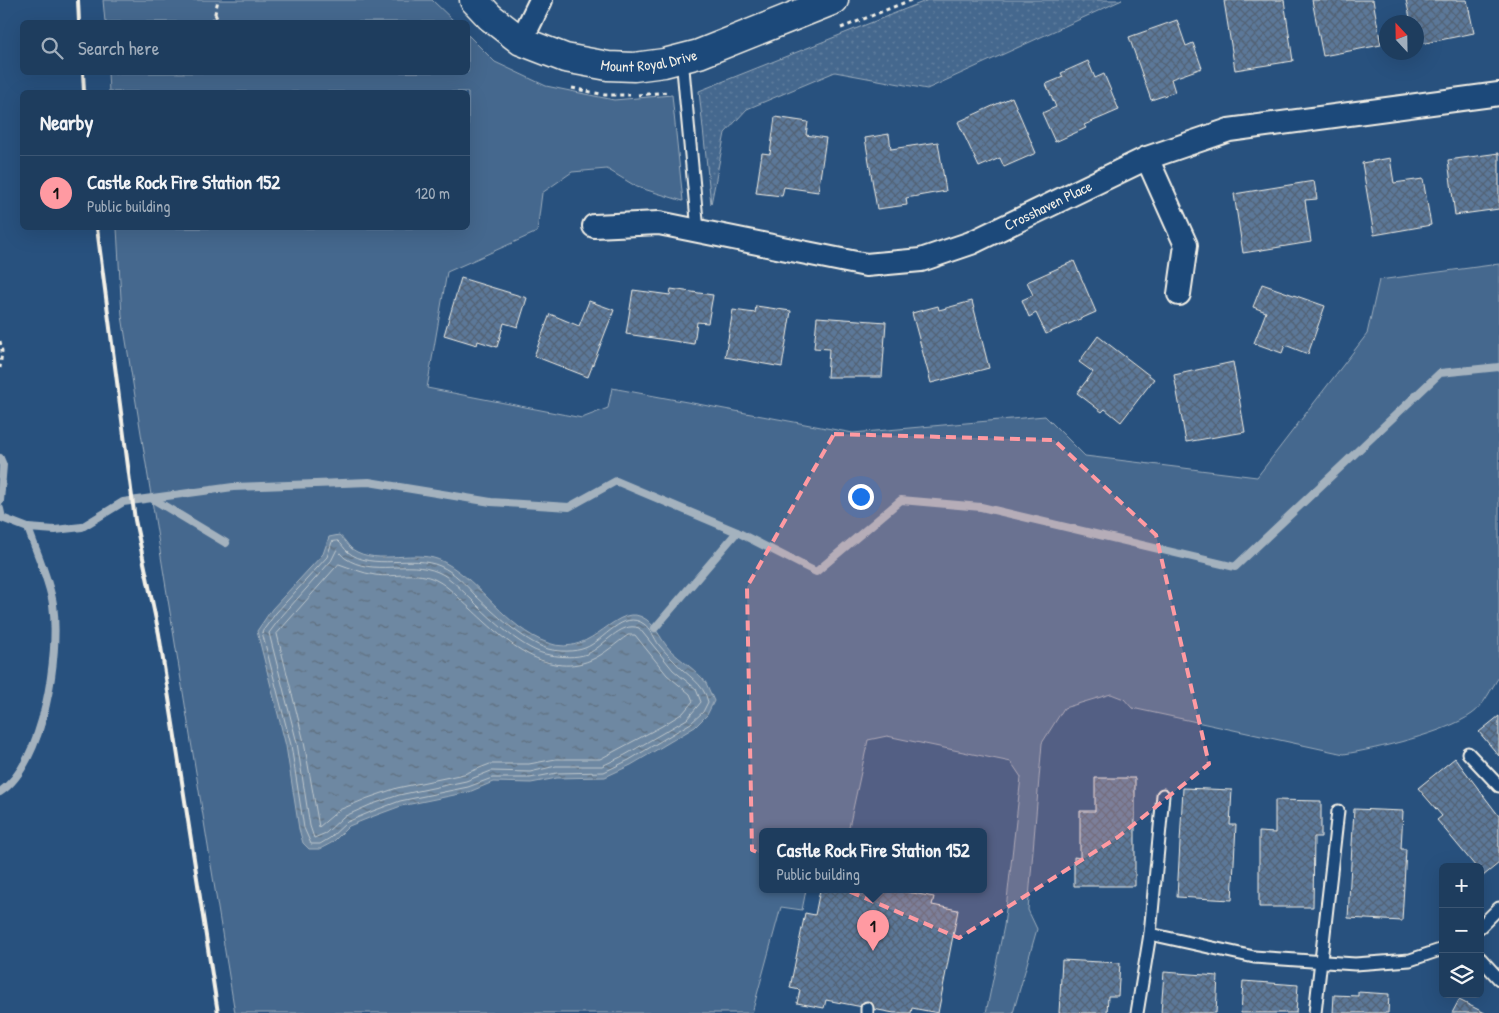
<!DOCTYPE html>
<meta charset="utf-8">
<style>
body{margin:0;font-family:"Patrick Hand",sans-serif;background:#2b4867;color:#f1f3f6}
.controls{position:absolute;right:15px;bottom:15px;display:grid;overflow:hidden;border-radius:8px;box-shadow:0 5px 20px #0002}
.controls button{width:45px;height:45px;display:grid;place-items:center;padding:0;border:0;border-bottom:1px solid #3c5673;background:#1e3d5e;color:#f1f3f6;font:25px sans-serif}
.compass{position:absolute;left:1379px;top:15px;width:45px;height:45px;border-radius:50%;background:#1e3d5e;box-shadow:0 5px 20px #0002;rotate:338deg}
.you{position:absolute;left:860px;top:496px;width:18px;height:18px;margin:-12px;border:4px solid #fff;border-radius:50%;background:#1a73e8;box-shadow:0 0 0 8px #1a73e833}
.badge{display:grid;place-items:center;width:32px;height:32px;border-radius:50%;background:#ff9aa2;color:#111;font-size:16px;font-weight:700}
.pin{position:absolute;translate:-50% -41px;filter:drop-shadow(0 1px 2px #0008)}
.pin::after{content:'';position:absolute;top:26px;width:18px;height:15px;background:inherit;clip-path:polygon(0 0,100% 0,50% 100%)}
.popup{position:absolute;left:759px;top:828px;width:228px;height:65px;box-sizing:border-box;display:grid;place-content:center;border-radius:8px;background:#1e3d5e;filter:drop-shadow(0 1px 4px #0005);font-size:16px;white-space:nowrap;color:#a1aebc}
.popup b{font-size:19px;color:#f1f3f6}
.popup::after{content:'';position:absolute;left:50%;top:100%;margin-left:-10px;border:10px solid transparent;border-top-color:#1e3d5e}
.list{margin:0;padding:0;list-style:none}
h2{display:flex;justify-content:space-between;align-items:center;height:65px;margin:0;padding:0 20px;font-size:21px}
h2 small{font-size:16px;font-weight:400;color:#a1aebc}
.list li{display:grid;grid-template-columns:32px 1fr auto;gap:15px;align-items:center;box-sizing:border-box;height:75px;padding:0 20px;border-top:1px solid #3c5673}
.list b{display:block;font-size:19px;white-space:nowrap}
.list p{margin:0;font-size:16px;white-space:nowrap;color:#a1aebc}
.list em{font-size:16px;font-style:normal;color:#a1aebc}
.icon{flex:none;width:28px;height:28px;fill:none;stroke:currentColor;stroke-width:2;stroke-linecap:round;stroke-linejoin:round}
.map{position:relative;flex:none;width:1499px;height:1013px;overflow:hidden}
.search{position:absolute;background:#1e3d5e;box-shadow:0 5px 20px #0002;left:20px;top:20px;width:450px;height:55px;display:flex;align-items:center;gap:12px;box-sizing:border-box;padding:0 18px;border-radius:8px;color:#a1aebc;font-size:19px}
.panel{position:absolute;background:#1e3d5e;box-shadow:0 5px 20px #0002;left:20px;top:90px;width:450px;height:140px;border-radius:8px}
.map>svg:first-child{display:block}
</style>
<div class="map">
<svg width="1499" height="1013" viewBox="0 0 1499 1013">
<defs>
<pattern id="park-dots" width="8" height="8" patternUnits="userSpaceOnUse" patternTransform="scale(1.25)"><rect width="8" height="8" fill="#45688e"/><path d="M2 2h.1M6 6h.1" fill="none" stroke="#607e9e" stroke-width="1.8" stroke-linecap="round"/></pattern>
<pattern id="water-ripples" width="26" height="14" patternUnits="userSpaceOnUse" patternTransform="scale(1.25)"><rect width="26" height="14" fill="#6e88a2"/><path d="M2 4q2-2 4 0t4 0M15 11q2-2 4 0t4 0" fill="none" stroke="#5f6e7d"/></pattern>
<pattern id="building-cross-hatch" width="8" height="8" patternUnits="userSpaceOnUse" patternTransform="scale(1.25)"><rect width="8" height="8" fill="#5b7899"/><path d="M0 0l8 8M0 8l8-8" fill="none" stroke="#536274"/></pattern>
</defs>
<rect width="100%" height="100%" fill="#28517e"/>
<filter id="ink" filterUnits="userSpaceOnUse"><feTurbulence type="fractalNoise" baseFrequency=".02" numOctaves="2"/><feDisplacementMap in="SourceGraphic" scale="10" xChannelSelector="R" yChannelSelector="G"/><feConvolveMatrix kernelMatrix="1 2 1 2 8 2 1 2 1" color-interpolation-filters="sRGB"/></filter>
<g filter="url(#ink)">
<g fill="#45688e" stroke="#9cacbb">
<polygon points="103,0 432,0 455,22 105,22"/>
<path d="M468 35 495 62 546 86 614 100 672 95 683 201 637 187 607 169 572 172 542 193 537 232 447 272 427 388 582 418 608 408 612 388 853 433 1045 416 1085 456 1257 477 1367 334 1379 280 1499 264V677C1492 687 1483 707 1472 714 1445 733 1377 749 1344 754L1132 708 1124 699 1111 694 1064 708 1042 743 1028 910 1037 929 1013 1013H986L1004 926 1021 777 1011 762 887 736 868 740 848 832H763V890H806L802 910 781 907 752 1013H235L122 316 117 228H468V92H109L108 73 468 72Z"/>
</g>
<polygon fill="url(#park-dots)" stroke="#9cacbb" points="928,0 1122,0 927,89 835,72 747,109 725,133 711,204 699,91"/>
<path fill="url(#water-ripples)" stroke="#a4b2be" d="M339 535C345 539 347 545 352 549 378 567 416 547 444 562 483 583 505 628 548 643 594 660 617 597 647 620 657 628 661 640 670 650 680 660 699 672 706 683 709 689 711 695 714 701L707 715 695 727 631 765 605 777 557 778 531 783 493 782 469 792 401 806 374 816 349 826 333 842 320 849H309L303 843 299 829 286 746 257 631 272 609 323 554 329 537Z"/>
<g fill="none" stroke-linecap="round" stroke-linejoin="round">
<g stroke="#bec7cc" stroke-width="1">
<path d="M338 541C342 544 344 549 348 552 371 571 413 554 440 566 454 572 465 584 475 595 494 613 523 641 548 649 559 652 575 652 585 648 604 641 623 609 644 624 652 630 654 638 659 645 664 651 670 657 675 662 687 676 704 683 708 702L703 712 691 723 629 760 604 772 557 773 530 778H492L468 787 400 801 373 811 347 822 330 838 320 844H311L304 828 291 745 262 632 276 613 327 557 332 542Z"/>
<path d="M337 550C340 552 342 556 345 558 373 577 408 559 438 572 452 578 462 591 473 601 490 618 525 652 550 655 562 657 576 658 587 654 604 647 620 621 639 628L673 670 696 689 701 702 687 719 625 755 602 766H556L530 772 491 771 466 781 399 795 370 805 343 817 326 833 314 838 310 826 297 743 269 633 281 617 331 561Z"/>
<path d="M339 564C351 568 362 573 375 575 395 578 417 570 436 580 450 587 459 599 471 609 501 637 545 680 591 660 605 654 616 643 628 635H635L667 675 690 694 693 701 683 713 662 726 600 759H556L529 764H490L464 774 397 788 368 798 339 810 319 827 304 742 277 634Z"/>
</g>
<g stroke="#a4b2be" stroke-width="8">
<polyline points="0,458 3,465 0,501"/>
<polyline points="153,499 226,543"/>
<path d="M0 509 2 518 28 528C36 551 50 582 53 604 60 654 44 763 0 792"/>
<polyline points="28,528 55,530 82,527 123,502 233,487 369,482 491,502 569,507 616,481 737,532"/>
<polyline points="655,628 737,532 816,572 901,500 981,507 1235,567 1440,373 1499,367"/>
</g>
</g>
<g fill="url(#building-cross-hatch)" stroke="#f4f1e8">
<polygon points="1230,0 1284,0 1293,61 1235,70 1224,1"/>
<polygon points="1312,0 1373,0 1381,45 1323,56"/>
<polygon points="1406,0 1467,0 1474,33 1416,45 1416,22 1411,22"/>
<polygon points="1177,20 1186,46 1193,43 1202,68 1171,79 1175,92 1151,100 1129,37"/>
<polygon points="1088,61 1095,78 1104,74 1119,110 1084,125 1086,128 1055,142 1042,113 1056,107 1046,84 1063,77 1061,73"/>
<polygon points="1012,97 1036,153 1004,167 1000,158 979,167 958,122"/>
<polygon points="775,117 808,122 806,135 826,138 818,192 784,187 782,196 756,193 762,153 770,154"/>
<polygon points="889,134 891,149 938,142 946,191 906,198 907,205 877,209 865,138"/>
<polygon points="1499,153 1499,209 1455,215 1448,160"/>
<polygon points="1390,158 1394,183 1423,179 1431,225 1374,235 1362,163"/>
<polygon points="1314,181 1317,199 1305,200 1311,242 1243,253 1234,194"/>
<polygon points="1074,261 1096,312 1046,334 1036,313 1029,317 1022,300 1033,295 1027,282"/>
<polygon points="461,278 527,298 518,327 504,323 497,347 478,341 477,345 444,335"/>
<polygon points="1262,284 1325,306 1308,354 1285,345 1282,353 1254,343 1266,312 1253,307"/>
<polygon points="671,289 713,295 708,323 697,322 694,344 626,334 633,290 670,295"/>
<polygon points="589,301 614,310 588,377 534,356 550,314 579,326"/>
<polygon points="972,301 989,368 931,383 912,313 938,306 939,310"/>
<polygon points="756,306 791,311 782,367 725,357 733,310 755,313"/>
<polygon points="817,317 886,322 882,377 827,377 829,349 814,348"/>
<polygon points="1098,336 1154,379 1121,422 1105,409 1102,412 1077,393 1093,372 1079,362"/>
<polygon points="1233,362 1245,432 1186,442 1174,375"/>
<polygon points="1499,716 1499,756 1479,732"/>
<polygon points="1455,758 1499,816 1499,863 1483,876 1480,867 1476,867 1437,820 1442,816 1418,788"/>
<polygon points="1095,778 1135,778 1135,886 1074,886 1074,857 1080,858 1080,811 1095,811"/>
<polygon points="1183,788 1232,790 1230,825 1236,825 1232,900 1177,897"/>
<polygon points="1275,800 1321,801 1321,837 1314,837 1313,907 1259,907 1259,832 1275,833"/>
<polygon points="1354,809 1403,811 1401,849 1406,849 1402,921 1348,918"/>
<polygon points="820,890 897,890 934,897 932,905 958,910 938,1013 912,1008 911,1013 894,1013 826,1000 824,1008 797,1003 800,990 790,988 805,913 815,915"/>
<polygon points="1062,960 1120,963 1118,996 1108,996 1107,1013 1059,1013"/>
<polygon points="1164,972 1218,976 1216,1013 1161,1013"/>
<polygon points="1243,981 1298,985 1296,1013 1241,1013"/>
<polygon points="1358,992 1389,994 1388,1013 1333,1013 1334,995 1358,996"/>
<polygon points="1459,1000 1485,1013 1452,1013"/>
</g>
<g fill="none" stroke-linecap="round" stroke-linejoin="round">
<defs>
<g id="service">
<polyline points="682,58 698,231"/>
<polyline points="1468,753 1499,786"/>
<polyline points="1163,795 1150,934 1254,957 1355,964 1410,960 1443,949"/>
<polyline points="1480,927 1499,908"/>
<polyline points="1480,958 1499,979"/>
<polyline points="867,1013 867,1008"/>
<polyline points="1137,1013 1150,934"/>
<polyline points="1315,1013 1338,811"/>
</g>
<g id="minor">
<polyline points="521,41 541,0"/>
<polyline points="1147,158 1186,245 1179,294"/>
<path id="s1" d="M594 226 659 223 866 265 921 260 971 243 1147 158 1229 130 1499 94"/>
</g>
<g id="tertiary">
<path id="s2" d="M474 0 490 17 521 41 565 58 608 66 634 67 664 63 699 54 834 0"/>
</g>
</defs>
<use href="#service" stroke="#f4f1e8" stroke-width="15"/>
<use href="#minor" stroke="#f4f1e8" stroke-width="26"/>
<use href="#tertiary" stroke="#f4f1e8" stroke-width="31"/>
<g stroke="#f4f1e8" stroke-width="3" stroke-dasharray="4 4" stroke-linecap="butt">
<polyline points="215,14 219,22"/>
<polyline points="213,22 218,0"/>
<polyline points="841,28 911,0"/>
<polyline points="572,88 605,95 630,95"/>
<polyline points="638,95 667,92"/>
<polyline points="0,341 2,351 0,368"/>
</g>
<use href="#service" stroke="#1f4a7a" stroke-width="11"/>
<use href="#minor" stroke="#1f4a7a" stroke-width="22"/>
<use href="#tertiary" stroke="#1f4a7a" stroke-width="28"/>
<g stroke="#f4f1e8" stroke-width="4">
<polyline points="78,0 79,22"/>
<polyline points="83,72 84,92"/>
<polyline points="97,228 135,520 159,634 218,1013"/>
</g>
</g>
</g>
<path fill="#ff9aa2" fill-opacity="0.2" stroke="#ff9aa2" stroke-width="4" stroke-dasharray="10 6" stroke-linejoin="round" d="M834 434 1054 440 1156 535 1209 764 1118 837 959 938 752 850 747 587Z"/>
<g text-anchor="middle" stroke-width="4" stroke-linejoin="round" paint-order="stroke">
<g font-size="15" fill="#f4f1e8" stroke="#1f4a7a">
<text dy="5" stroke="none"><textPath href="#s2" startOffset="195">Mount Royal Drive</textPath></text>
<text dy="5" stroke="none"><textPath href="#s1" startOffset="470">Crosshaven Place</textPath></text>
</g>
</g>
</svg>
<div class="controls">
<button>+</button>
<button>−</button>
<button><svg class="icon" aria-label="layers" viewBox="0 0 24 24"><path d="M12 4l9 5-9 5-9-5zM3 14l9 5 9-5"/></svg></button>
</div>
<svg class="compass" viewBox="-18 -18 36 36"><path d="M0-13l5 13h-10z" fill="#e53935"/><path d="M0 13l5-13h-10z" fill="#a1aebc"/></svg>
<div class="you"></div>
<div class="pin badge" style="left:873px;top:951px">1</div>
<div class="popup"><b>Castle Rock Fire Station 152</b>Public building</div>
<div class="search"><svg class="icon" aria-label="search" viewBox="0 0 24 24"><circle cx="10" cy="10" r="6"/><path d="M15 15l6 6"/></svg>Search here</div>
<section class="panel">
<h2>Nearby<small></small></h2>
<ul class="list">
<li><span class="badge">1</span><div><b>Castle Rock Fire Station 152</b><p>Public building</p></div><em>120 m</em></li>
</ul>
</section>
</div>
